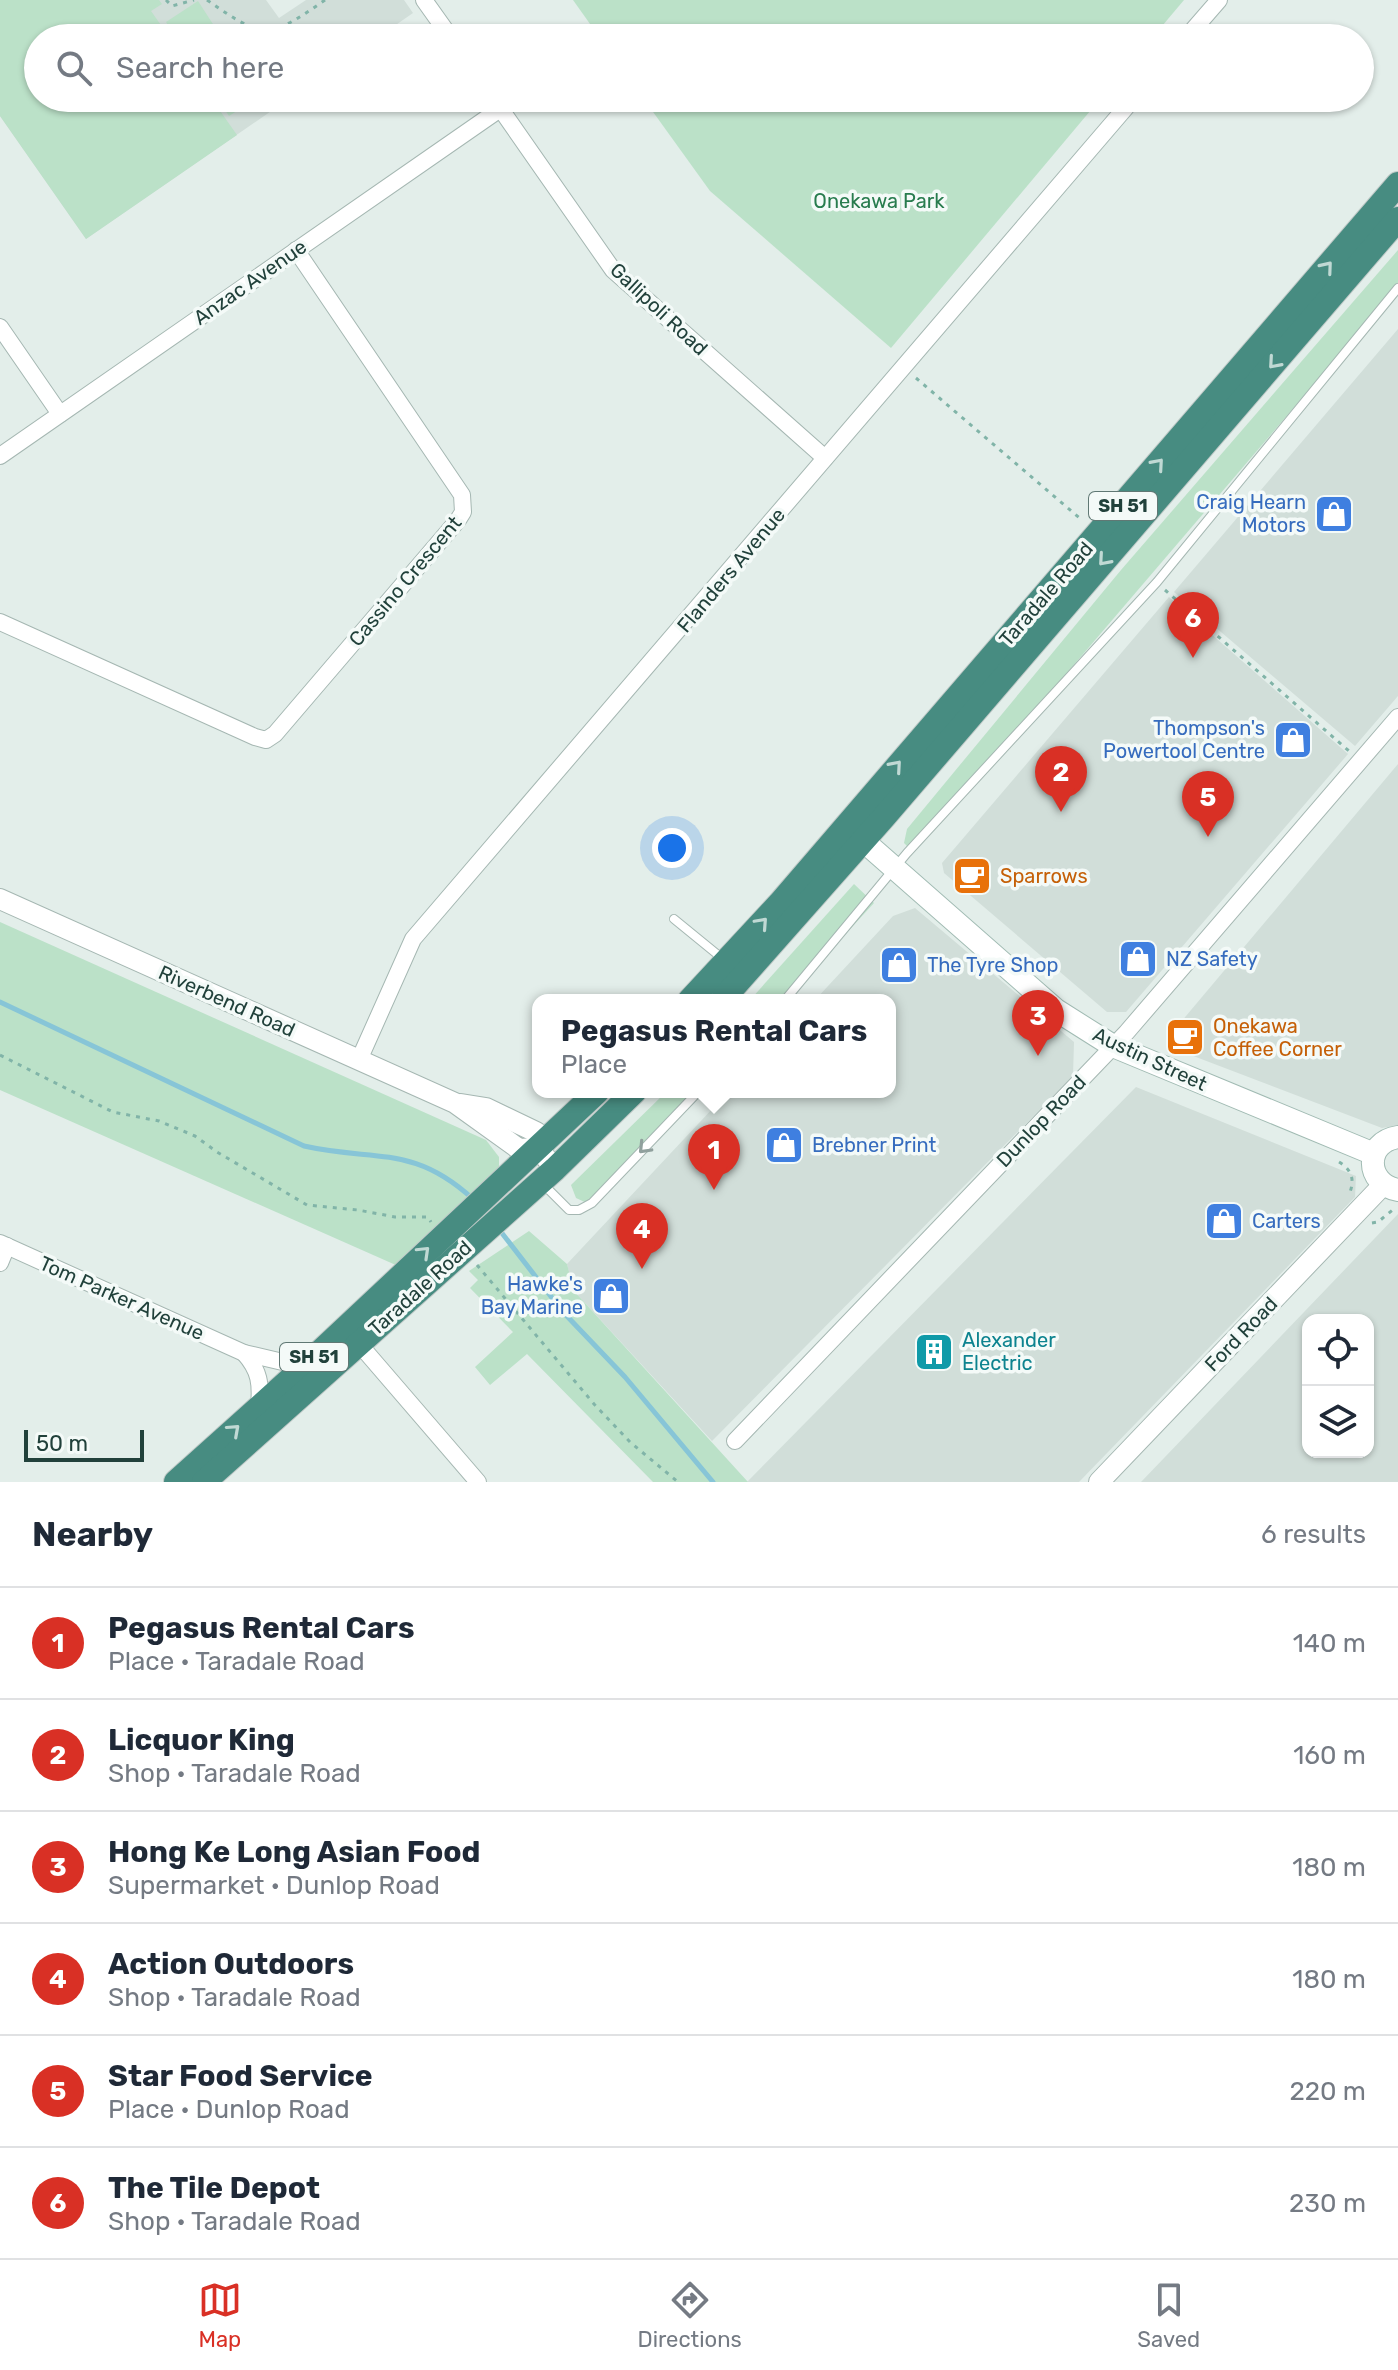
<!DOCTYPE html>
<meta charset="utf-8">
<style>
body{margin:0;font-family:Rubik,sans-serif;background:#f2f2f3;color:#1f2937}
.controls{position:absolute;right:24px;bottom:24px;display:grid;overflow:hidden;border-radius:16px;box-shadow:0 2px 6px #0004}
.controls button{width:72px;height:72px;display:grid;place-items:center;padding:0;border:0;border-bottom:2px solid #e0e1e3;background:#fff;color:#1f2937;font:40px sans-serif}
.scale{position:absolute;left:24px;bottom:20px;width:120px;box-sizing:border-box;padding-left:8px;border:4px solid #21413b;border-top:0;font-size:22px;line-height:28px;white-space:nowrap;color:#21413b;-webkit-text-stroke:6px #f4faf8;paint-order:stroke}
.you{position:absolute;left:672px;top:848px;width:28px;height:28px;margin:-20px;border:6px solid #fff;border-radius:50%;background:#1a73e8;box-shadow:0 0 0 12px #1a73e833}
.badge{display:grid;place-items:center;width:52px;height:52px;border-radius:50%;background:#d93025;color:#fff;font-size:26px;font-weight:700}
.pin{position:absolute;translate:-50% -66px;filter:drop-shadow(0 2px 4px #0008)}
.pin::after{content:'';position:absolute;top:42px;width:28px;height:24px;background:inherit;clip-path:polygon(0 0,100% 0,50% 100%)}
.popup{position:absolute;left:532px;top:994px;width:364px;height:104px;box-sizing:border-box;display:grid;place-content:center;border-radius:16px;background:#fff;filter:drop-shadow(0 2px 6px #0005);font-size:26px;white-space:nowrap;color:#747a83}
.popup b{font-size:30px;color:#1f2937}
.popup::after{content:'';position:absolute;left:50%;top:100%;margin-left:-16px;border:16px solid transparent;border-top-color:#fff}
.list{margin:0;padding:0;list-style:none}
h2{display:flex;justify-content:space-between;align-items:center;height:104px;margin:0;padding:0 32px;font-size:34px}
h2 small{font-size:26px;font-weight:400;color:#747a83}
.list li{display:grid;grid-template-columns:52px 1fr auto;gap:24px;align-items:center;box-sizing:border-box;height:112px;padding:0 32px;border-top:2px solid #e0e1e3}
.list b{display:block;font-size:30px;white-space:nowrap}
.list p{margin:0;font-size:26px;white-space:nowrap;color:#747a83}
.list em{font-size:26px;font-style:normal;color:#747a83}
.icon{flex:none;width:44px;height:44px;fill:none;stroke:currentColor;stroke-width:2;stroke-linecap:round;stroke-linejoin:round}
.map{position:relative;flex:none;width:1398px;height:1482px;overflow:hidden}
.search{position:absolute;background:#fff;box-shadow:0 2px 6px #0004;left:24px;right:24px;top:24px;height:88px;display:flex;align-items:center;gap:20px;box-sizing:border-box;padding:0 28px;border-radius:44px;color:#747a83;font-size:30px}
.sheet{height:776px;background:#fff}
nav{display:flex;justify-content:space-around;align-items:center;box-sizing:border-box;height:112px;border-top:2px solid #e0e1e3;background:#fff;font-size:22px;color:#747a83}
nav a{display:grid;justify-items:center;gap:4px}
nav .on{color:#d93025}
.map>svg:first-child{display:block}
</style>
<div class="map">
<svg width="1398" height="1482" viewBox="0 0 1398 1482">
<rect width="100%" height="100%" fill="#e3eeea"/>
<g fill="#d1ded9" fill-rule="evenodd">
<polygon points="0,0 266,0 279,18 306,0 404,0 413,13 377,38 38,38 38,98 290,98 86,239 0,116"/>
<polygon points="1398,329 1398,696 1355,746 1174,592"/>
<polygon points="1169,597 1348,754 1126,1012 1107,1012 944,873 942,863"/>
<polygon points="1398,764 1398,1125 1382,1128 1175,1049 1170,1035"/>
<polygon points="915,908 1074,1042 1073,1076 712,1441 573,1290 567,1264 728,1092 890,1092 890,1000 815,1000 893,916"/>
<polygon points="1136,1087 1356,1176 1355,1197 1079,1482 747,1482"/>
<path d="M1398 1214V1482H1141ZM1308 1320H1368V1452H1308Z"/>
</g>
<g fill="#bbe1c8">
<polygon points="0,0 159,0 162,4 151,11 170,38 38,38 38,98 211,98 237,135 86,239 0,116"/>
<polygon points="573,0 1184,0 1152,38 600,38"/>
<polygon points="198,1 222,38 176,38 166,22"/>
<polygon points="217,98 257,98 229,116"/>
<polygon points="643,98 1101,98 891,348 710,191"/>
<polygon points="1398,250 1398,286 924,840 908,847 904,843 907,829 1121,570"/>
<polygon points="854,884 874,903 785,1000 750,1000"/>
<polygon points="0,922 486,1140 499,1157 499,1172 398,1266 0,1090"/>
<polygon points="666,1092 700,1092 589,1204 576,1198 571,1185"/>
<polygon points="529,1231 567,1264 574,1291 748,1482 653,1482 527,1354 490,1385 475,1367 513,1332 470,1288 478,1280 469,1271"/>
</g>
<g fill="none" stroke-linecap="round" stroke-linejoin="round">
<g stroke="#87c5d7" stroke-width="5">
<path d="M0 1002 304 1146C375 1162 413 1144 473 1199"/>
<polyline points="498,1228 563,1312 625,1377 713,1482"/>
</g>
<defs>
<g id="service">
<polyline points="674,919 723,959"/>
<polyline points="785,1000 907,853 1157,582 1398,288"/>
<polyline points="543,1184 569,1210 579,1210 592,1203 698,1092"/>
</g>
<g id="minor">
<polyline points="424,0 451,38"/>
<polyline points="1186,38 1219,0"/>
<polyline points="493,98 613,270 825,458"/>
<polyline points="0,327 60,414"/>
<polyline points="0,456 500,109"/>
<polyline points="0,622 255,737 266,740 275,734 458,520 463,512 462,495 296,250"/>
<polyline points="359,1060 413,939 1134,98"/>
<polyline points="0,1243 244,1353 304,1367"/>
<polyline points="0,1263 7,1246"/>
<polyline points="354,1338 478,1482"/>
<path d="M244 1353C260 1371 261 1384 259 1407"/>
<polyline points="735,1441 1126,1033 1398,717"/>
</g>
<g id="tertiary">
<polyline points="0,899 455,1103 519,1149 538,1148"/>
<polyline points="461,1104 486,1108 536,1132 538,1148 555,1169"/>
<polyline points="1099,1482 1383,1185"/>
</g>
<g id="secondary">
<polyline points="851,830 1056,1010 1113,1046 1374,1154"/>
<path d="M1398 1137C1364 1142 1365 1184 1398 1190"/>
</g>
<g id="trunk">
<polyline points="690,1000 780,903 1398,184"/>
<polyline points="722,1000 884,817 1398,219"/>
<polyline points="176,1482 304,1367 597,1092"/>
<polyline points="204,1482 555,1169 634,1092"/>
</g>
</defs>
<use href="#service" stroke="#a5b7b2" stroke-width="10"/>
<use href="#minor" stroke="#a5b7b2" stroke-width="18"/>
<use href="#tertiary" stroke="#a5b7b2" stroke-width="22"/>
<use href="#secondary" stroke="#a1bbb3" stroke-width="24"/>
<use href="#trunk" stroke="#c1cac8" stroke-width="26"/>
<g stroke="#81b4a8" stroke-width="3" stroke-dasharray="4 6" stroke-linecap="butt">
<polyline points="166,0 172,6 194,0"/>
<path d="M207 0C264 40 269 39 325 0"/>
<polyline points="916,378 1083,521"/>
<polyline points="1165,590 1349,751"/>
<polyline points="0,1055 113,1112 159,1121 195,1136 217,1152 307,1205 358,1210 395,1217 428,1217 431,1222"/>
<path d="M1339 1162C1351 1169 1355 1179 1350 1192"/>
<polyline points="1372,1223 1378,1222 1395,1208"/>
<polyline points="477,1265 594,1404 630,1442 678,1482"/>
</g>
<use href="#service" stroke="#fff" stroke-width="8"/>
<use href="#minor" stroke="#fff" stroke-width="16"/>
<use href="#tertiary" stroke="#fff" stroke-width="20"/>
<use href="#secondary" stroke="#fff" stroke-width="22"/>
<use href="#trunk" stroke="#478c81" stroke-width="24"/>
</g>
<defs><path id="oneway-chevron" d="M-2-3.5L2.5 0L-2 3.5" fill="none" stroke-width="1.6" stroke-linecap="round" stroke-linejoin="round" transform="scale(2)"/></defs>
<g stroke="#c0d9d4">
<use href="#oneway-chevron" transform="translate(1327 267) rotate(-50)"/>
<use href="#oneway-chevron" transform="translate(1274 363) rotate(131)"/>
<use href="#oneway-chevron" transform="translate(1158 464) rotate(-49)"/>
<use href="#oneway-chevron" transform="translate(1104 560) rotate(131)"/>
<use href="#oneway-chevron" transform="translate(896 766) rotate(-49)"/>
<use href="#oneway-chevron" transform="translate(762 923) rotate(-48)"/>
<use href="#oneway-chevron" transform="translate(424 1252) rotate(-44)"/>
<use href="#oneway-chevron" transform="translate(234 1430) rotate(-42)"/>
</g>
<use stroke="#90a09d" href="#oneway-chevron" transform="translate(644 1148) rotate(134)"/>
<defs>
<symbol id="shop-square" viewBox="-11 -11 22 22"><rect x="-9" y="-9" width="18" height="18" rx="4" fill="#3f7fe0" stroke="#f4faf8"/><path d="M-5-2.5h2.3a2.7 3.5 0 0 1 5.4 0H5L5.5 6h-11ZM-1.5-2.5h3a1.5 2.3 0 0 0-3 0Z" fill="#fff"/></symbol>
<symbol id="cafe-square" viewBox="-11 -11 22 22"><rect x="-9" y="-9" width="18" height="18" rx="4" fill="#e8710a" stroke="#f4faf8"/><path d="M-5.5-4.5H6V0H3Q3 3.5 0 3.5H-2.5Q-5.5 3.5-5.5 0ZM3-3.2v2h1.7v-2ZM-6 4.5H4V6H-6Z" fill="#fff"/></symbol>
<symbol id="building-square" viewBox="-11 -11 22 22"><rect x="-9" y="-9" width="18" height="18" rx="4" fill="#0f9aa8" stroke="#f4faf8"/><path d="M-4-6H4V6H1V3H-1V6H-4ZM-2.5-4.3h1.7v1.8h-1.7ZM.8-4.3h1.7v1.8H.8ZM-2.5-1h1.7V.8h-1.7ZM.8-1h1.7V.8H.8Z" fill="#fff"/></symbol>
</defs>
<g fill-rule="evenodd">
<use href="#shop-square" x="1312" y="492" width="44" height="44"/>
<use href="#shop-square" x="1271" y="718" width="44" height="44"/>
<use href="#cafe-square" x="950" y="854" width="44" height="44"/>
<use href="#shop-square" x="1116" y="937" width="44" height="44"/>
<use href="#shop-square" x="877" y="943" width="44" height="44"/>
<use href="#cafe-square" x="1163" y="1015" width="44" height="44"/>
<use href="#shop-square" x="762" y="1123" width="44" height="44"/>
<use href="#shop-square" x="1202" y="1199" width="44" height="44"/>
<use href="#shop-square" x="589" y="1274" width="44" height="44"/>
<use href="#building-square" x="912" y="1330" width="44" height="44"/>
</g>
<g text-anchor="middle" stroke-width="7" stroke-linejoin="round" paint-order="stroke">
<g fill="#f4faf8" stroke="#607874" stroke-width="2">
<rect x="1089" y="492" width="68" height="28" rx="6"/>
<rect x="280" y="1343" width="68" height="28" rx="6"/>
</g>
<g font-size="18" font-weight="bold" fill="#21413b">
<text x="1123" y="512">SH 51</text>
<text x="314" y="1363">SH 51</text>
</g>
<g font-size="20" fill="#287c4e" stroke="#f4faf8">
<text x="879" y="208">Onekawa Park</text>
</g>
<g font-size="20" fill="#21413b" stroke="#f4faf8">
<text transform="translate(250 282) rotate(-35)" y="7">Anzac Avenue</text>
<text transform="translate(659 309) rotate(43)" y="7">Gallipoli Road</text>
<text transform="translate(731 570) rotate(-50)" y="7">Flanders Avenue</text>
<text transform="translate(405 581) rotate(-50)" y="7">Cassino Crescent</text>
<text transform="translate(1046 594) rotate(-49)" y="7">Taradale Road</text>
<text transform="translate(227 1001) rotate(24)" y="7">Riverbend Road</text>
<text transform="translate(1150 1059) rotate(25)" y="7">Austin Street</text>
<text transform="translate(1041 1121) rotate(-46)" y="7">Dunlop Road</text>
<text transform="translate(420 1288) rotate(-42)" y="7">Taradale Road</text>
<text transform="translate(122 1298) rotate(24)" y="7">Tom Parker Avenue</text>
<text transform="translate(1241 1334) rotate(-46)" y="7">Ford Road</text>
</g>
<g font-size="20" fill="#366cbe" stroke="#f4faf8" text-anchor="start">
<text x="1306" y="509" text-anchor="end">Craig Hearn<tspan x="1306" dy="23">Motors</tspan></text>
<text x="1265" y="735" text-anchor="end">Thompson's<tspan x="1265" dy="23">Powertool Centre</tspan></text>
<text x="1166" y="966">NZ Safety</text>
<text x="927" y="972">The Tyre Shop</text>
<text x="812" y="1152">Brebner Print</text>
<text x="1252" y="1228">Carters</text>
<text x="583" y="1291" text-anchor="end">Hawke's<tspan x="583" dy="23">Bay Marine</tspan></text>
</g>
<g font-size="20" fill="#c56008" stroke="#f4faf8" text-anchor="start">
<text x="1000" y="883">Sparrows</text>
<text x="1213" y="1033">Onekawa<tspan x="1213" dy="23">Coffee Corner</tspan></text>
</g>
<g font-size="20" fill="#0d838f" stroke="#f4faf8" text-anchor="start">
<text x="962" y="1347">Alexander<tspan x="962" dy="23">Electric</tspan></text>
</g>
</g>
</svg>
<div class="controls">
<button><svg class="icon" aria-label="locate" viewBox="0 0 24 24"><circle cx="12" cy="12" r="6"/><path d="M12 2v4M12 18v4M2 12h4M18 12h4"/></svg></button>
<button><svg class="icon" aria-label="layers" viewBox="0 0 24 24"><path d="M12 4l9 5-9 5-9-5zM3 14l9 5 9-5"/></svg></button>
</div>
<div class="scale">50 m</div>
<div class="you"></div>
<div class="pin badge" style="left:714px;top:1190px">1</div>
<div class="popup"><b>Pegasus Rental Cars</b>Place</div>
<div class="pin badge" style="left:1061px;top:812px">2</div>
<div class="pin badge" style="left:1038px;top:1056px">3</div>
<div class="pin badge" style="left:642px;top:1269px">4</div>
<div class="pin badge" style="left:1208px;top:837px">5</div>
<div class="pin badge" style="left:1193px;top:658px">6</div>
<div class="search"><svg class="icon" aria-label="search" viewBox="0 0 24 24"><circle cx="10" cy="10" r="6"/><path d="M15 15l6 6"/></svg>Search here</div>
</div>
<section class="sheet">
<h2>Nearby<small>6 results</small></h2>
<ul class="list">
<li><span class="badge">1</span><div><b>Pegasus Rental Cars</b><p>Place · Taradale Road</p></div><em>140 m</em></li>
<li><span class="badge">2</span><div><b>Licquor King</b><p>Shop · Taradale Road</p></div><em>160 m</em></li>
<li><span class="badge">3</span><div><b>Hong Ke Long Asian Food</b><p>Supermarket · Dunlop Road</p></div><em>180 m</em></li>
<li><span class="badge">4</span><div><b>Action Outdoors</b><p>Shop · Taradale Road</p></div><em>180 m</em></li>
<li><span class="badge">5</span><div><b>Star Food Service</b><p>Place · Dunlop Road</p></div><em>220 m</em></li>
<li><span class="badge">6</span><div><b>The Tile Depot</b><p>Shop · Taradale Road</p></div><em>230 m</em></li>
</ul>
</section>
<nav>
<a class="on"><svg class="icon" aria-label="map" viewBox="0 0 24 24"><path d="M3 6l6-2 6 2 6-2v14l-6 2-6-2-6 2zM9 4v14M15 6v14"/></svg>Map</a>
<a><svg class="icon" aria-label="directions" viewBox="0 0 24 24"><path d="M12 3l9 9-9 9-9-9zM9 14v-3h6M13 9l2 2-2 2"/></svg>Directions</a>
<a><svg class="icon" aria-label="saved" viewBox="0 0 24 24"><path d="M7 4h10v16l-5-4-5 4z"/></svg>Saved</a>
</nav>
